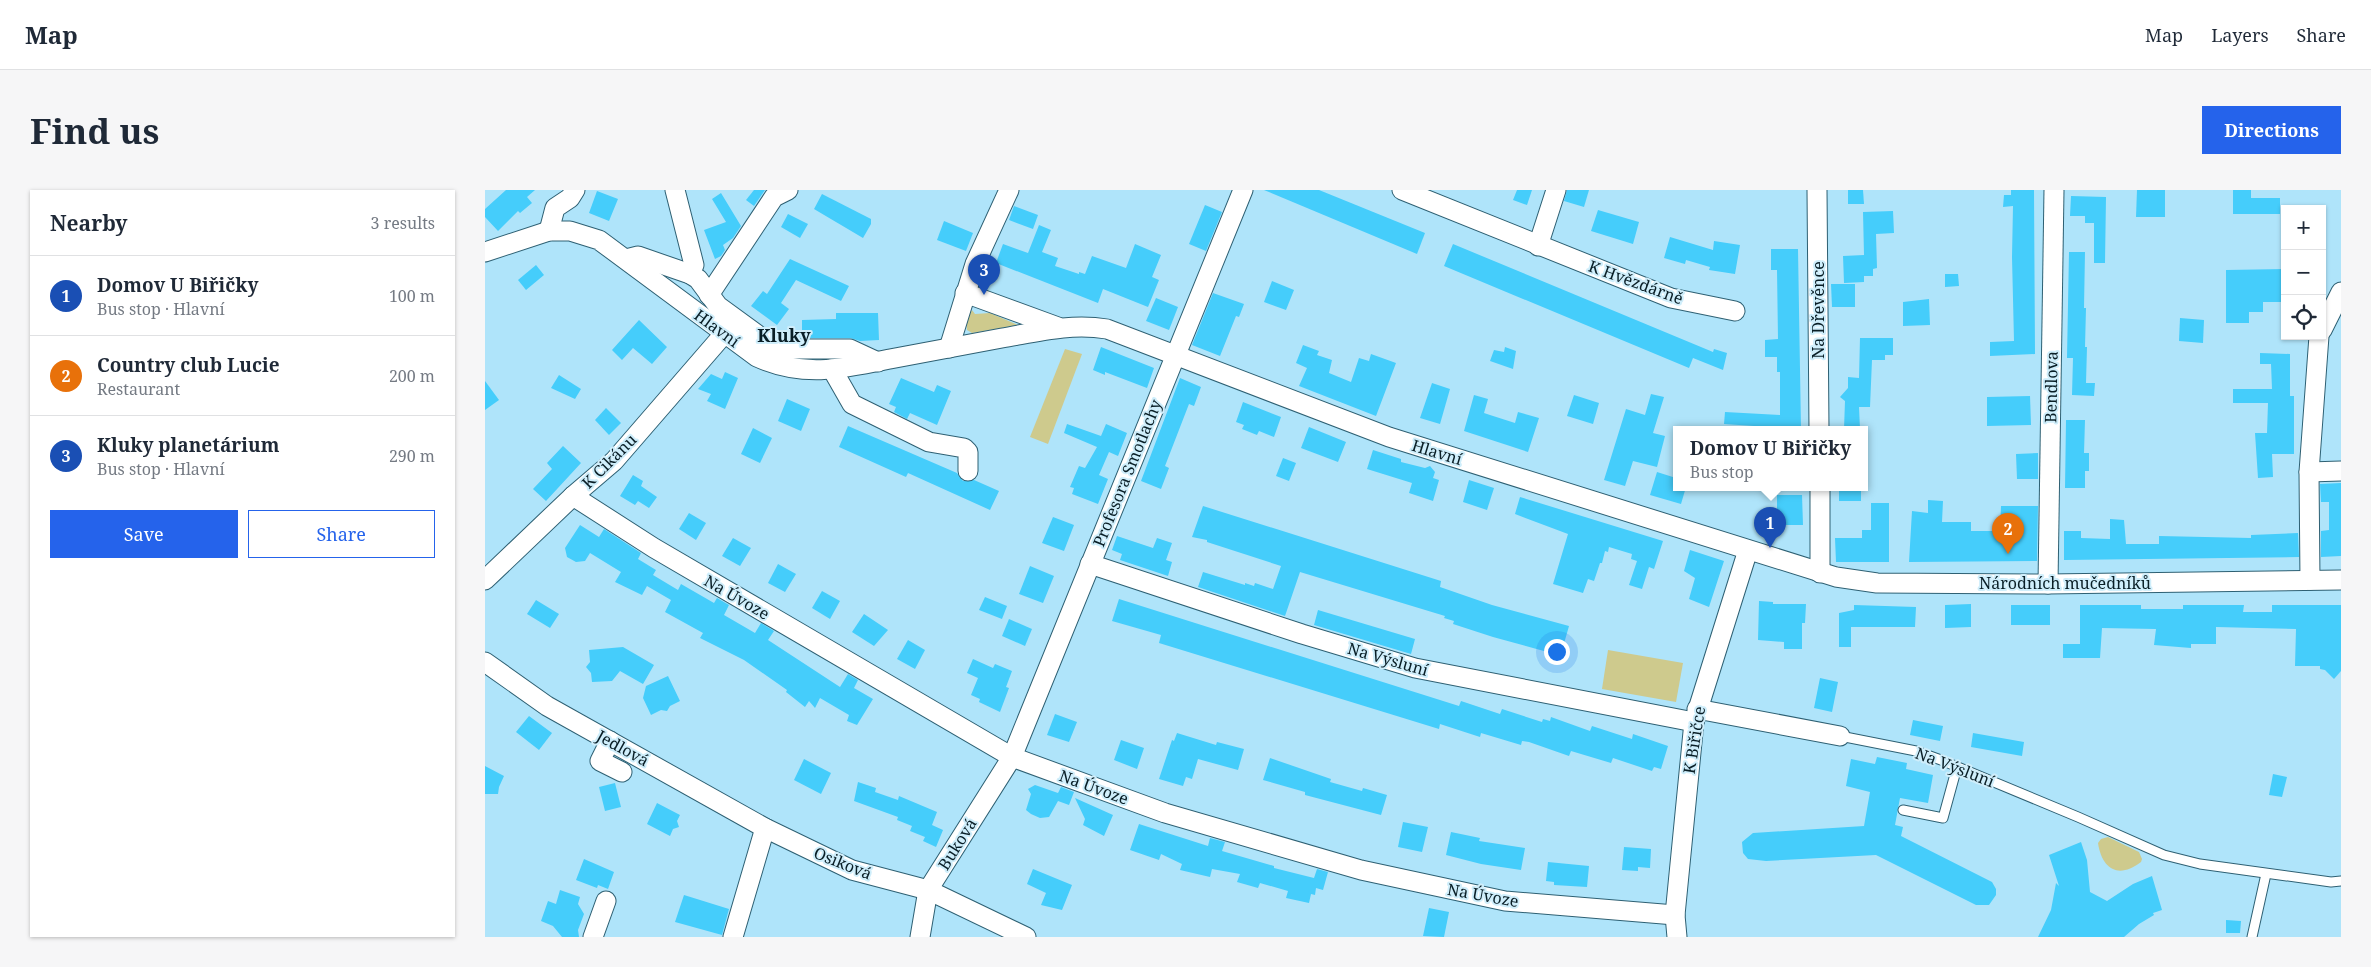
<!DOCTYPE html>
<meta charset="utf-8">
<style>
body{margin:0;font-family:"Noto Serif",serif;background:#f6f6f7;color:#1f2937}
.controls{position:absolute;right:15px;top:15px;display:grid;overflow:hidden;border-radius:0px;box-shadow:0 1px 4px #0004}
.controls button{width:45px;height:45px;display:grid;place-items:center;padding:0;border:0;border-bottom:1px solid #e0e1e3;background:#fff;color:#1f2937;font:25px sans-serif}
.you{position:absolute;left:1071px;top:461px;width:18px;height:18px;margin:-12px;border:4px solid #fff;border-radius:50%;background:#1a73e8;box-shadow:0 0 0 8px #1a73e833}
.badge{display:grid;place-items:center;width:32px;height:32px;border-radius:50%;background:#2563eb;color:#fff;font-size:16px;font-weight:700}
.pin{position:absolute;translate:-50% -41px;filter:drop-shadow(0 1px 2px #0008)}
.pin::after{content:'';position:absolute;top:26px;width:18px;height:15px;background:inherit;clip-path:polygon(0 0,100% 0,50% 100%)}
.popup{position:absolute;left:1188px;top:236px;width:195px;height:65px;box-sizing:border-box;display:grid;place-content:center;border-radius:0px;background:#fff;filter:drop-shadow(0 1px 4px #0005);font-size:16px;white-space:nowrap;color:#747a83}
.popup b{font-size:19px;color:#1f2937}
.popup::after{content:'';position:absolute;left:50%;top:100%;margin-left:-10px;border:10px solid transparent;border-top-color:#fff}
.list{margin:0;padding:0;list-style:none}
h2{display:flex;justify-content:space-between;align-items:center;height:65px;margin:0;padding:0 20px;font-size:21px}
h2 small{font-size:16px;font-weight:400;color:#747a83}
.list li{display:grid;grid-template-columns:32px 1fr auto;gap:15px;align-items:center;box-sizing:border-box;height:80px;padding:0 20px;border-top:1px solid #e0e1e3}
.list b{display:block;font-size:19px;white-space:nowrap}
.list p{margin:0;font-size:16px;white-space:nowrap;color:#747a83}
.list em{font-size:16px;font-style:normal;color:#747a83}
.actions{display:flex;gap:10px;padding:15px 20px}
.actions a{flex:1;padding:11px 0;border:1px solid #2563eb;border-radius:0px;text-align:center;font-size:18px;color:#2563eb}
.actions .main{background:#2563eb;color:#fff}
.icon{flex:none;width:28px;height:28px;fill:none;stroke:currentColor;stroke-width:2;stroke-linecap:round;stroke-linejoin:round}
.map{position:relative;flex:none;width:1856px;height:747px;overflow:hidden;border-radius:0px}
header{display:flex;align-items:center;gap:30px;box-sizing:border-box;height:70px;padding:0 25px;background:#fff;border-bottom:1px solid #e0e1e3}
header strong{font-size:24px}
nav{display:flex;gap:28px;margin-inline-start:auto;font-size:18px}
.intro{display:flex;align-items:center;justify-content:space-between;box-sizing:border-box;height:120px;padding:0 30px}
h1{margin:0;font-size:35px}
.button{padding:12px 22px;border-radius:0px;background:#2563eb;color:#fff;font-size:18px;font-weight:700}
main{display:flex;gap:30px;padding:0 30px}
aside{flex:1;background:#fff;border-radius:0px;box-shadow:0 1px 4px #0004}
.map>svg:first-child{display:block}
</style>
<header>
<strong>Map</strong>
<nav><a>Map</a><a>Layers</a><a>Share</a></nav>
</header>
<div class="intro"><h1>Find us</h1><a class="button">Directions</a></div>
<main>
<aside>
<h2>Nearby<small>3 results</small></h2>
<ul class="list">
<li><span class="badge" style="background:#1a4fb4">1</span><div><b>Domov U Biřičky</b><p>Bus stop · Hlavní</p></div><em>100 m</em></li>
<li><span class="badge" style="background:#e8710a">2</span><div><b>Country club Lucie</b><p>Restaurant</p></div><em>200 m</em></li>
<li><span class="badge" style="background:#1a4fb4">3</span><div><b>Kluky planetárium</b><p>Bus stop · Hlavní</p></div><em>290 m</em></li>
</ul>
<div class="actions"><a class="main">Save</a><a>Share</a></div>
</aside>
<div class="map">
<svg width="1856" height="747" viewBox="0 0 1856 747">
<rect width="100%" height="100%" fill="#afe4fa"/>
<g fill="#ceca8d">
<polygon points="487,120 490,124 505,123 533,135 487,143 482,140 481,132"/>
<polygon points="580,159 597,164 563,254 545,247"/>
<polygon points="1123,460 1198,473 1191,512 1117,499"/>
<path d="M1623 647 1654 662 1657 669 1656 672C1634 689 1617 680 1613 653L1616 649Z"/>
</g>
<g fill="#45cdfb">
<polygon points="21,0 50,0 42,7 47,13 35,23 33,21 13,41 0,27 0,19"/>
<polygon points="269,0 280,0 269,16 261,10"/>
<polygon points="779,0 834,0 940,43 932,64"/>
<polygon points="1032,0 1047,0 1042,15 1028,10"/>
<polygon points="1082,0 1104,0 1099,17 1079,11"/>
<polygon points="1363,0 1378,0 1379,14 1363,14"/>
<polygon points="1526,0 1549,0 1550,164 1505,166 1505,152 1529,151 1527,67 1528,16 1518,17 1519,5 1526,5"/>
<polygon points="1652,0 1680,0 1680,27 1651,27"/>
<polygon points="1748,0 1766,0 1766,8 1795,8 1795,24 1748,24"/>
<polygon points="112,1 133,9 124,31 104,23"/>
<polygon points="236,3 256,36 248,48 238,55 240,60 236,66 230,69 219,40 241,32 227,9"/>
<polygon points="337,4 386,29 386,34 378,48 329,19"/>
<polygon points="1586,6 1621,7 1620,73 1609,73 1609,33 1600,33 1600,26 1585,26"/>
<polygon points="720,15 737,22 721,61 704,54"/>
<polygon points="529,16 553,25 548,39 524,30"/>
<polygon points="1113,20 1154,32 1148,54 1106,41"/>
<polygon points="1408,21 1409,43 1391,44 1392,78 1388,79 1388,86 1379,86 1379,92 1359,93 1358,66 1379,65 1378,22"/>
<polygon points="303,24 323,34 315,48 296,37"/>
<polygon points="459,31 488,43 481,61 452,50"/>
<polygon points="554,35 566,40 557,62 573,68 570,76 594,84 594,82 600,84 607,66 641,78 650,54 676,65 667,87 674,90 663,117 618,99 613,113 511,73 518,54 543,63"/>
<polygon points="1185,47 1228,60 1229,51 1255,55 1250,84 1224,80 1225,77 1201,70 1200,74 1179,68"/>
<polygon points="968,54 1228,162 1229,159 1242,163 1238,180 1208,168 1204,178 959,76"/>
<polygon points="1286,59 1313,59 1316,239 1239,234 1240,222 1295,225 1295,182 1292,182 1292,167 1280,167 1280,150 1293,149 1292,80 1286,80"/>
<polygon points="1584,62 1600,62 1599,118 1601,118 1600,157 1602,157 1601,193 1610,193 1609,206 1587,205 1588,168 1582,168"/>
<polygon points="305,69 364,96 356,111 311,90 296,113 304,119 292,135 266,116 278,101 282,104"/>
<polygon points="51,75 59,85 41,100 33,90"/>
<polygon points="1800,79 1800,112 1778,112 1778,122 1764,122 1764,133 1741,133 1741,80"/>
<polygon points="1460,84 1473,84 1474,96 1460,97"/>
<polygon points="787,91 809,100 801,120 779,112"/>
<polygon points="1346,94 1370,94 1370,117 1347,117"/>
<polygon points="728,103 759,114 754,127 751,126 735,166 707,155"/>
<polygon points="671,108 693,117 684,140 661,131"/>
<polygon points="1444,109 1445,135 1418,136 1418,112"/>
<polygon points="351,123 393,123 394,150 375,151 365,148 317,148 317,130 351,129"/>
<polygon points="1695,128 1719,130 1718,153 1694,151"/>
<polygon points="154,130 182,157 167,174 148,158 137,170 127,160"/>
<polygon points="1375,148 1408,148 1408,165 1400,165 1400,170 1387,170 1385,217 1374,217 1375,239 1359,239 1360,211 1355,207 1363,198 1363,187 1374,188"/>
<polygon points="818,155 834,161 832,165 847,170 844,183 866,192 874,168 884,171 886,164 911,173 891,226 814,196 822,178 811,173"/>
<polygon points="616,157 669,178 662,198 620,182 620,185 608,180"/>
<polygon points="1020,157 1031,161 1028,179 1005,171 1009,160 1019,162"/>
<polygon points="1775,163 1805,164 1805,206 1809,206 1809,264 1787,264 1788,287 1773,288 1770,243 1782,243 1783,213 1748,213 1748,199 1787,199 1786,174 1775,174"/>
<polygon points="240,182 253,188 240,219 222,211 226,204 213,199 226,184 237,189"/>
<polygon points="74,185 96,199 90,209 66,198"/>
<polygon points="416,188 449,202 452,195 466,201 452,235 425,223 422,229 409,222 411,217 404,214"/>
<polygon points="695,188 716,197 709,216 704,214 680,276 684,278 676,299 656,291"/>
<polygon points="0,191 14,210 0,220"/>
<polygon points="947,193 965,199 955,234 935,228"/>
<polygon points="1166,204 1179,207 1168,243 1180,246 1172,277 1148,271 1140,296 1119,290 1141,219 1160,225"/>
<polygon points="989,205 1003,209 999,223 1005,225 1030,233 1033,222 1054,228 1043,262 979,241"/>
<polygon points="1089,205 1114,213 1108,234 1082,226"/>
<polygon points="1545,206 1546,235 1502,236 1502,207"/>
<polygon points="302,209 325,219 316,241 293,231"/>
<polygon points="758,212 796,227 789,247 774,241 772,245 757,239 759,235 751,232"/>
<polygon points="121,218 136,233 124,245 110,230"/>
<polygon points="1581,230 1600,230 1599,263 1604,263 1604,281 1600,281 1600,298 1580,298"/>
<polygon points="582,234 616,246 621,234 642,243 633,266 624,262 614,285 623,289 613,314 587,304 589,298 585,297 594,276 600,278 612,257 579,243"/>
<polygon points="363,236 472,283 478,291 489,290 514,301 505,320 423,283 421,287 354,257"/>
<polygon points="824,237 861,252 853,272 816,258"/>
<polygon points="268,238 287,248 275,273 256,264"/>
<polygon points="78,256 96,273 61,311 48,299 67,279 62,273"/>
<polygon points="888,260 916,269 916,272 940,278 945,276 950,282 948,288 954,290 948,311 924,303 927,293 882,279"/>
<polygon points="1553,263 1553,289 1532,289 1531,264"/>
<polygon points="798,268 811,273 804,291 791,286"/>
<polygon points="1172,282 1191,288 1191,297 1201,297 1196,314 1165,305"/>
<polygon points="148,285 158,291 156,296 172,307 164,318 153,311 150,315 135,306"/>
<polygon points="984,290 1009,298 1002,320 978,312"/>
<polygon points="1856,293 1856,366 1836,367 1836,341 1844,340 1844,312 1836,312 1835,294"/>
<rect x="1354" y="297" width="22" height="14"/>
<polygon points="1292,305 1317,305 1318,335 1292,335"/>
<polygon points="1035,307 1178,351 1169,379 1164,377 1157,399 1144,395 1152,371 1146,369 1147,364 1124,357 1123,362 1120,361 1117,373 1115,373 1109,391 1103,389 1098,403 1068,394 1083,344 1030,324"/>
<polygon points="1443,310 1458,311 1457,332 1486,332 1486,341 1515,341 1516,316 1553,316 1552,371 1424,372 1427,321 1443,323"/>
<polygon points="1386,313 1404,313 1404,372 1351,372 1350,348 1377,348 1377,340 1386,340"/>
<polygon points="718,316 956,391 955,397 1007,415 1084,436 1076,464 1066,461 1066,463 1008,447 968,434 969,431 959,428 960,426 815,382 800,426 713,397 718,382 760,395 760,393 769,396 770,393 788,399 796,376 722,352 722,350 707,347"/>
<polygon points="204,323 221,333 211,350 194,339"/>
<polygon points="568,327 589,335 579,361 557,353"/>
<polygon points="1625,329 1639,330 1641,354 1674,354 1674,346 1766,348 1766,345 1813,343 1814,367 1579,370 1579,341 1596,341 1596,348 1625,349"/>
<polygon points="95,335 114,347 119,339 156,363 153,369 171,380 168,385 193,400 196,394 229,413 232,408 244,415 239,425 270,443 276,433 289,441 283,450 355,497 363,484 373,490 369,498 388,509 372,535 362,531 364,525 335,508 330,518 324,511 320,517 301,502 302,500 259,470 215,448 218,443 180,422 186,410 162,396 157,405 130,392 136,382 105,363 100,371 91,372 82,367 80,358"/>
<polygon points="632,346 668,358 672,348 687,353 681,370 687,372 683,386 635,370 637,364 627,360"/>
<polygon points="248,348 266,358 255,376 237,366"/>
<polygon points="1205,360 1239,371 1224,417 1204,409 1210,388 1199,381"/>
<polygon points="293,374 311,384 300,402 283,393"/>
<polygon points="545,376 569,386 558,413 534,404"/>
<polygon points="337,401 355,411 345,429 327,418"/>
<polygon points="500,407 522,416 517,429 494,420"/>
<polygon points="634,409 974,516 976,511 1015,524 1017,519 1057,532 1058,529 1065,531 1066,527 1105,541 1107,536 1147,549 1148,544 1183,556 1176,579 1169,577 1167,581 1128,568 1126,573 1086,561 1084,566 1044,552 1037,551 1036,555 996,543 995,547 955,534 954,539 674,453 676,445 627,431"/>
<polygon points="51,410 74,424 65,438 42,424"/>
<polygon points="1274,411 1288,412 1288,414 1321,414 1320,433 1317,433 1317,459 1299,459 1299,452 1273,450"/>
<polygon points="1486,414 1486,437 1460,438 1460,415"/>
<polygon points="1369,415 1431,417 1430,437 1366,437 1366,457 1354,457 1354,423 1369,420"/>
<rect x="1526" y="415" width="39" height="20"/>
<polygon points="1595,415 1656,415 1656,419 1698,419 1698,415 1759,415 1758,422 1787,422 1787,415 1856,415 1856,481 1849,489 1840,480 1835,479 1835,476 1810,476 1811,439 1731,437 1731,454 1706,454 1706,458 1669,455 1671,439 1617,438 1615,468 1578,468 1578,454 1595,454"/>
<polygon points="833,420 930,449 926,464 829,435"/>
<polygon points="379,424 403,440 389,456 367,442"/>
<polygon points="524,429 547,439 540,456 517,446"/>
<polygon points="423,450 440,460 430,479 412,469"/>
<polygon points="138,457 169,475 158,494 135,481 127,491 107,492 106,483 101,477 105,472 104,460"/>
<polygon points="488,469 508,478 510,474 527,481 521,497 524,498 515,522 494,512 495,509 486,505 493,488 482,483"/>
<polygon points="183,486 195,511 185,516 182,521 176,520 166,525 158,508 161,496"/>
<polygon points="1335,488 1353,492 1347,522 1329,518"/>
<polygon points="570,524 592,532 584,552 562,545"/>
<polygon points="44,526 67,543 54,560 31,542"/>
<polygon points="1428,530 1458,536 1455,551 1425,545"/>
<polygon points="692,543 731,555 732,552 759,559 753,580 713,569 707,589 701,587 698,596 674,589 687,550 689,551"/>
<polygon points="1488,543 1539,552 1537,566 1486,557"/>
<polygon points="636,550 659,558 652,579 629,570"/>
<polygon points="1392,567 1422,573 1421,579 1448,585 1443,613 1415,608 1410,635 1418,637 1416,646 1507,692 1511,699 1511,705 1504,715 1491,715 1391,665 1281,671 1263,669 1258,663 1257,652 1268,643 1379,636 1385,602 1361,596 1366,569 1390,574"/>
<polygon points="785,568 846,589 845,592 877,601 878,598 902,605 896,625 820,605 820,602 778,590"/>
<polygon points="319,569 346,583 336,604 309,590"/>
<polygon points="0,576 19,586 14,597 13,604 0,604"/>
<polygon points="1788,584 1802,587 1797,607 1784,605"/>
<polygon points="373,592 391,598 390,602 413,610 414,606 452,622 447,635 458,640 451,657 438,651 440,647 425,641 427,636 412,630 413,627 369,611"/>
<polygon points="130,593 136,617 120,621 114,597"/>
<polygon points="550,595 573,603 576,597 589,602 584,615 573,611 564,627 555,628 546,624 541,620 546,604 543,599"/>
<polygon points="590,608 628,625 619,646 598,635 600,629"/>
<polygon points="172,613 195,625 192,631 194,637 188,639 185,646 162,634"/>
<polygon points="918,632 943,637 937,662 913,657"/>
<polygon points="654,634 723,656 725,648 740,652 737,661 789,676 789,678 829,688 832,679 843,682 838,700 831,698 830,705 826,704 824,713 801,708 803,701 775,693 773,698 752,692 755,684 727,679 725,687 695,680 697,674 676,664 674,670 645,660"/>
<polygon points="966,642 995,648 994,651 1040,658 1036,680 996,674 961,665"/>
<polygon points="1596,652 1602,670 1605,702 1622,711 1648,694 1667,686 1677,720 1668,723 1669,725 1654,734 1639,747 1553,747 1566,720 1571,693 1574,696 1564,665"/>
<polygon points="1139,657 1166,659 1165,678 1153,677 1153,681 1137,680"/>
<polygon points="99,669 129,682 123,699 113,695 112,698 91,690"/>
<polygon points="1063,672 1104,676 1102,697 1069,695 1069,692 1061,691"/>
<polygon points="548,679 587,695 577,720 556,715 561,703 542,694"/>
<polygon points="75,700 95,707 93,714 99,724 93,740 94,747 77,747 68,736 56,731 63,711 71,714"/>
<polygon points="199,705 244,719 237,745 190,732"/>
<polygon points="944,718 964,722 959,747 938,746"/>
<polygon points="1741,730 1756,731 1755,743 1741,743"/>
</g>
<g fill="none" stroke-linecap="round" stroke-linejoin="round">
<defs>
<g id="lane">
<polyline points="1355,546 1431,561 1456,570 1593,627 1679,665 1715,674 1846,692 1856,691"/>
<polyline points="1418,620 1458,628 1472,577"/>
<polyline points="1767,747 1781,684"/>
</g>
<g id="street">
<polyline points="190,0 209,75 205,84"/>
<polyline points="917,0 1186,108 1250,121"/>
<polyline points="1332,0 1334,239"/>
<polyline points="64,41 70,18 85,8 90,0"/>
<polyline points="1053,56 1071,0"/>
<path d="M0 62 64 41H85L114 50 272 167C318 188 357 179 405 169 442 162 479 155 517 148 552 142 585 133 622 139L904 247 1351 387 1392 393 1563 394 1856 390"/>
<polyline points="141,69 153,66 205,84 213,89 233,116 285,154 298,159 365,159 393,172"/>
<polyline points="480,103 573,137"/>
<polyline points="224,105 289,7 303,0"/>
<polyline points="1837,140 1856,102"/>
<polyline points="464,158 490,74 524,0"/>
<polyline points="347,179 367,214 444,252 479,258 483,262 483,281"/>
<polyline points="1824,282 1856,281"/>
<polyline points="1335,297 1335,383"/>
<polyline points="88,306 169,358 527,567 680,623 876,680 1020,711 1190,725"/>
<polyline points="605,374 817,444 930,478 1209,532"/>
<polyline points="0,390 88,306 129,271 239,144"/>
<polyline points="1825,390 1824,282 1834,146"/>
<polyline points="1563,394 1569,0"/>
<polyline points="0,472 62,516 280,638 367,680 443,700 541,747"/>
<polyline points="1212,519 1355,546"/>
<polyline points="125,551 115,571 137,582"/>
<polyline points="108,747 121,711"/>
<polyline points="248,747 280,638"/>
<polyline points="435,747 443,700 527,567 758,0"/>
<polyline points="1192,747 1190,725 1209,532 1263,360"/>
</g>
</defs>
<use href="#lane" stroke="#2e6073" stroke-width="11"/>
<use href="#street" stroke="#2e6073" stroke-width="21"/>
<use href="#lane" stroke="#fff" stroke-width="9"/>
<use href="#street" stroke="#fff" stroke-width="19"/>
</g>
<g text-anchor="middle" stroke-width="4" stroke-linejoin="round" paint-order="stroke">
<g font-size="16" fill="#091e26" stroke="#cfeefb">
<text transform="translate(1151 92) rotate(20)" y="6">K Hvězdárně</text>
<text transform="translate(1333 120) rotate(-90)" y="6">Na Dřevěnce</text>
<text transform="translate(232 138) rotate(36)" y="6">Hlavní</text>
<text transform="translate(1566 197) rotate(-89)" y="6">Bendlova</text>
<text transform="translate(952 262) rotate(17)" y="6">Hlavní</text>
<text transform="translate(124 271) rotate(-45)" y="6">K Cikánu</text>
<text transform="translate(642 283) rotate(-68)" y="6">Profesora Smotlachy</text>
<text x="1580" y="399">Národních mučedníků</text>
<text transform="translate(252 407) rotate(30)" y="6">Na Úvoze</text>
<text transform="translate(903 469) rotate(16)" y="6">Na Výsluní</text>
<text transform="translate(1209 550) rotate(-81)" y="6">K Biřičce</text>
<text transform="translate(138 558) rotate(29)" y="6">Jedlová</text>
<text transform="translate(1470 577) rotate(21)" y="6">Na Výsluní</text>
<text transform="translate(609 597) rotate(20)" y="6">Na Úvoze</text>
<text transform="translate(472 654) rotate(-58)" y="6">Buková</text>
<text transform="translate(358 673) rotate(22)" y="6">Osiková</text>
<text transform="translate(998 705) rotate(10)" y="6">Na Úvoze</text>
</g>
<g font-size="18" font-weight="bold" fill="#091e26" stroke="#cfeefb">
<text x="299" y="152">Kluky</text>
</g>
</g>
</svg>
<div class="controls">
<button>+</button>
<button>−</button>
<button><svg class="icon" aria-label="locate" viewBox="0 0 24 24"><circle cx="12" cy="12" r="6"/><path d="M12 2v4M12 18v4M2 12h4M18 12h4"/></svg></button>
</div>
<div class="you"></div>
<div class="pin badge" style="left:1285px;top:358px;background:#1a4fb4">1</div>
<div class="popup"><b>Domov U Biřičky</b>Bus stop</div>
<div class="pin badge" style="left:1523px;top:364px;background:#e8710a">2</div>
<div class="pin badge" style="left:499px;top:105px;background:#1a4fb4">3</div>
</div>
</main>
